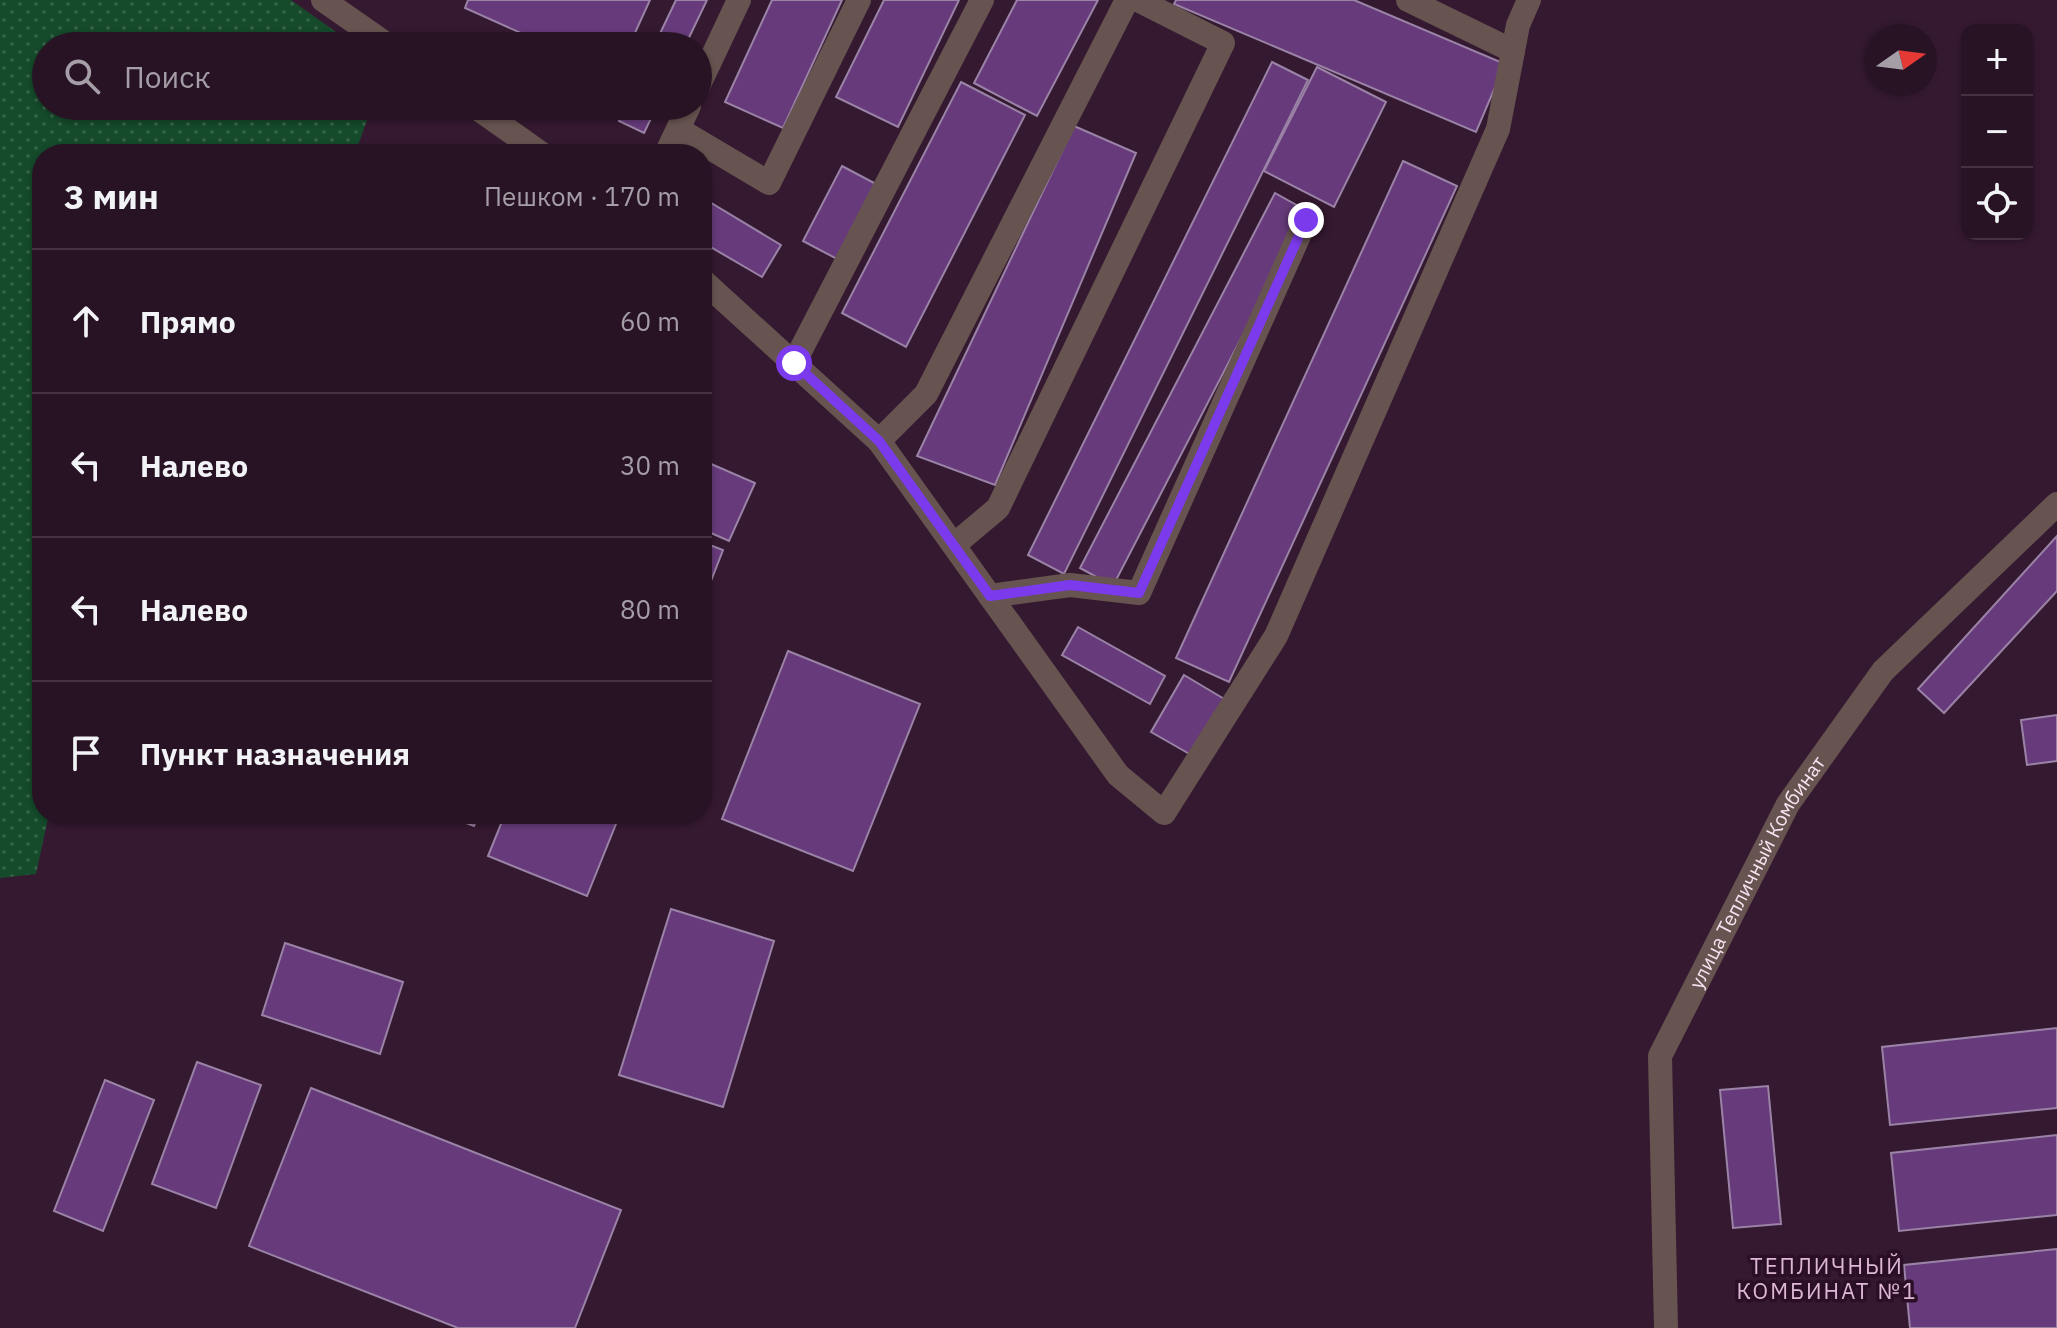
<!DOCTYPE html>
<html lang="ru">
<meta charset="utf-8">
<style>
body{margin:0;font-family:"IBM Plex Sans",sans-serif;background:#301c2c;color:#f1f3f6}
.controls{position:absolute;right:24px;top:24px;display:grid;overflow:hidden;border-radius:16px;box-shadow:0 2px 6px #0004}
.controls button{width:72px;height:72px;display:grid;place-items:center;padding:0;border:0;border-bottom:2px solid #443241;background:#281324;color:#f1f3f6;font:40px sans-serif}
.compass{position:absolute;left:1865px;top:24px;width:72px;height:72px;border-radius:50%;background:#281324;box-shadow:0 2px 6px #0004;rotate:76deg}
.stop{position:absolute;width:24px;height:24px;margin:-18px;border:6px solid #7c3aed;border-radius:50%;background:#fff}
.stop.end{background:#7c3aed;border-color:#fff;box-shadow:0 2px 8px #0008}
.list{margin:0;padding:0;list-style:none}
h2{display:flex;justify-content:space-between;align-items:center;height:104px;margin:0;padding:0 32px;font-size:34px}
h2 small{font-size:26px;font-weight:400;color:#a59ea6}
.list li{display:grid;grid-template-columns:52px 1fr auto;gap:24px;align-items:center;box-sizing:border-box;height:144px;padding:0 32px;border-top:2px solid #443241}
.list b{display:block;font-size:30px;white-space:nowrap}
.list em{font-size:26px;font-style:normal;color:#a59ea6}
.icon{flex:none;width:44px;height:44px;fill:none;stroke:currentColor;stroke-width:2;stroke-linecap:round;stroke-linejoin:round}
.map{position:relative;flex:none;width:2057px;height:1328px;overflow:hidden}
.search{position:absolute;background:#281324;box-shadow:0 2px 6px #0004;left:32px;top:32px;width:680px;height:88px;display:flex;align-items:center;gap:20px;box-sizing:border-box;padding:0 28px;border-radius:44px;color:#a59ea6;font-size:30px}
.panel{position:absolute;background:#281324;box-shadow:0 2px 6px #0004;left:32px;top:144px;width:680px;height:680px;border-radius:32px}
.map>svg:first-child{display:block}
</style>
<div class="map">
<svg width="2057" height="1328" viewBox="0 0 2057 1328">
<defs>
<pattern id="grass-dots" width="8" height="8" patternUnits="userSpaceOnUse" patternTransform="scale(2)"><rect width="8" height="8" fill="#154a2b"/><path d="M2 2h.1M6 6h.1" fill="none" stroke="#38644a" stroke-width="1.8" stroke-linecap="round"/></pattern>
</defs>
<rect width="100%" height="100%" fill="#351930"/>
<polygon fill="url(#grass-dots)" points="0,0 291,0 356,46 46,46 46,106 372,106 355,154 42,154 42,814 49,814 36,874 0,878"/>
<g fill="#673b7b" stroke="#9a83a6" stroke-width="2">
<polygon points="468,0 650,0 629,46 550,46 465,8"/>
<polygon points="676,0 707,0 685,46 654,46"/>
<polygon points="772,0 842,0 783,128 725,102"/>
<polygon points="884,0 959,0 898,127 836,97"/>
<polygon points="1017,0 1098,0 1037,116 974,83"/>
<polygon points="1176,0 1354,0 1505,64 1476,132 1174,4"/>
<polygon points="1272,62 1308,80 1064,574 1028,555"/>
<polygon points="1317,67 1386,102 1334,207 1264,171"/>
<polygon points="961,82 1025,115 906,347 842,313"/>
<polygon points="626,106 657,106 644,133 619,121"/>
<polygon points="1074,126 1136,153 995,485 917,456"/>
<polygon points="1403,161 1457,186 1229,682 1176,658"/>
<polygon points="842,166 876,184 837,259 803,241"/>
<polygon points="1275,193 1307,211 1113,586 1080,568"/>
<polygon points="708,201 781,245 762,277 702,242 702,211"/>
<polygon points="702,460 755,483 729,541 702,529"/>
<polygon points="2057,536 2057,591 1944,713 1918,689"/>
<polygon points="702,542 723,550 702,604"/>
<polygon points="1078,627 1165,676 1150,704 1062,655"/>
<polygon points="788,651 920,704 853,871 722,819"/>
<polygon points="1184,675 1226,700 1193,756 1151,732"/>
<polygon points="2057,715 2057,761 2027,765 2021,720"/>
<polygon points="442,814 478,814 474,826"/>
<polygon points="505,814 620,814 587,896 488,856"/>
<polygon points="671,909 774,941 723,1107 619,1075"/>
<polygon points="285,943 403,982 380,1054 262,1015"/>
<polygon points="2057,1028 2057,1108 1890,1125 1882,1047"/>
<polygon points="197,1062 261,1085 216,1208 152,1184"/>
<polygon points="105,1080 154,1100 103,1231 54,1211"/>
<polygon points="1768,1086 1781,1224 1733,1228 1720,1090"/>
<polygon points="311,1088 621,1210 575,1328 458,1328 249,1246"/>
<polygon points="2057,1135 2057,1215 1899,1231 1891,1153"/>
<polygon points="2057,1249 2057,1328 1910,1328 1904,1265"/>
</g>
<g fill="none" stroke-linecap="round" stroke-linejoin="round">
<g stroke="#675450" stroke-width="24">
<polyline points="323,0 389,46"/>
<polyline points="1408,0 1513,51"/>
<polyline points="698,87 739,0"/>
<polyline points="474,106 542,154"/>
<polyline points="678,129 769,183 859,0"/>
<polyline points="666,154 689,106"/>
<polyline points="702,280 879,441 1118,775 1164,813 1276,636 1498,129 1518,25 1529,0"/>
<polyline points="794,363 982,0"/>
<polyline points="879,441 926,394 1127,0"/>
<polyline points="954,545 998,508 1223,43 1138,0"/>
<polyline points="990,596 1070,585 1139,593 1306,220"/>
<path id="s1" d="M1666 1328 1660 1056 1788 804 1883 671 2057 504"/>
</g>
</g>
<g fill="none" stroke-linecap="round" stroke-linejoin="round">
<polyline stroke="#7c3aed" stroke-width="10" points="794,363 879,441 990,596 1070,585 1139,593 1306,220"/>
</g>
<g text-anchor="middle" stroke-width="7" stroke-linejoin="round" paint-order="stroke">
<g font-size="20" fill="#f6e3f2" stroke="#2b0f26">
<text dy="7" stroke="none"><textPath href="#s1" startOffset="480">улица Тепличный Комбинат</textPath></text>
</g>
<g font-size="22" letter-spacing="2" fill="#ddb8d5" stroke="#2b0f26">
<text x="1827" y="1274">ТЕПЛИЧНЫЙ<tspan x="1827" dy="25">КОМБИНАТ №1</tspan></text>
</g>
</g>
</svg>
<div class="controls">
<button>+</button>
<button>−</button>
<button><svg class="icon" aria-label="locate" viewBox="0 0 24 24"><circle cx="12" cy="12" r="6"/><path d="M12 2v4M12 18v4M2 12h4M18 12h4"/></svg></button>
</div>
<svg class="compass" viewBox="-18 -18 36 36"><path d="M0-13l5 13h-10z" fill="#e53935"/><path d="M0 13l5-13h-10z" fill="#a59ea6"/></svg>
<div class="stop" style="left:794px;top:363px"></div>
<div class="stop end" style="left:1306px;top:220px"></div>
<div class="search"><svg class="icon" aria-label="search" viewBox="0 0 24 24"><circle cx="10" cy="10" r="6"/><path d="M15 15l6 6"/></svg>Поиск</div>
<section class="panel">
<h2>3 мин<small>Пешком · 170 m</small></h2>
<ul class="list">
<li><svg class="icon" aria-label="ahead" viewBox="0 0 24 24"><path d="M12 20V5M6 11l6-6 6 6"/></svg><div><b>Прямо</b></div><em>60 m</em></li>
<li><svg class="icon" aria-label="left" viewBox="0 0 24 24"><path d="M17 20v-9H6M10 6l-5 5 5 5"/></svg><div><b>Налево</b></div><em>30 m</em></li>
<li><svg class="icon" aria-label="left" viewBox="0 0 24 24"><path d="M17 20v-9H6M10 6l-5 5 5 5"/></svg><div><b>Налево</b></div><em>80 m</em></li>
<li><svg class="icon" aria-label="arrive" viewBox="0 0 24 24"><path d="M6 21V4h12l-3 4 3 4H6"/></svg><div><b>Пункт назначения</b></div></li>
</ul>
</section>
</div>
